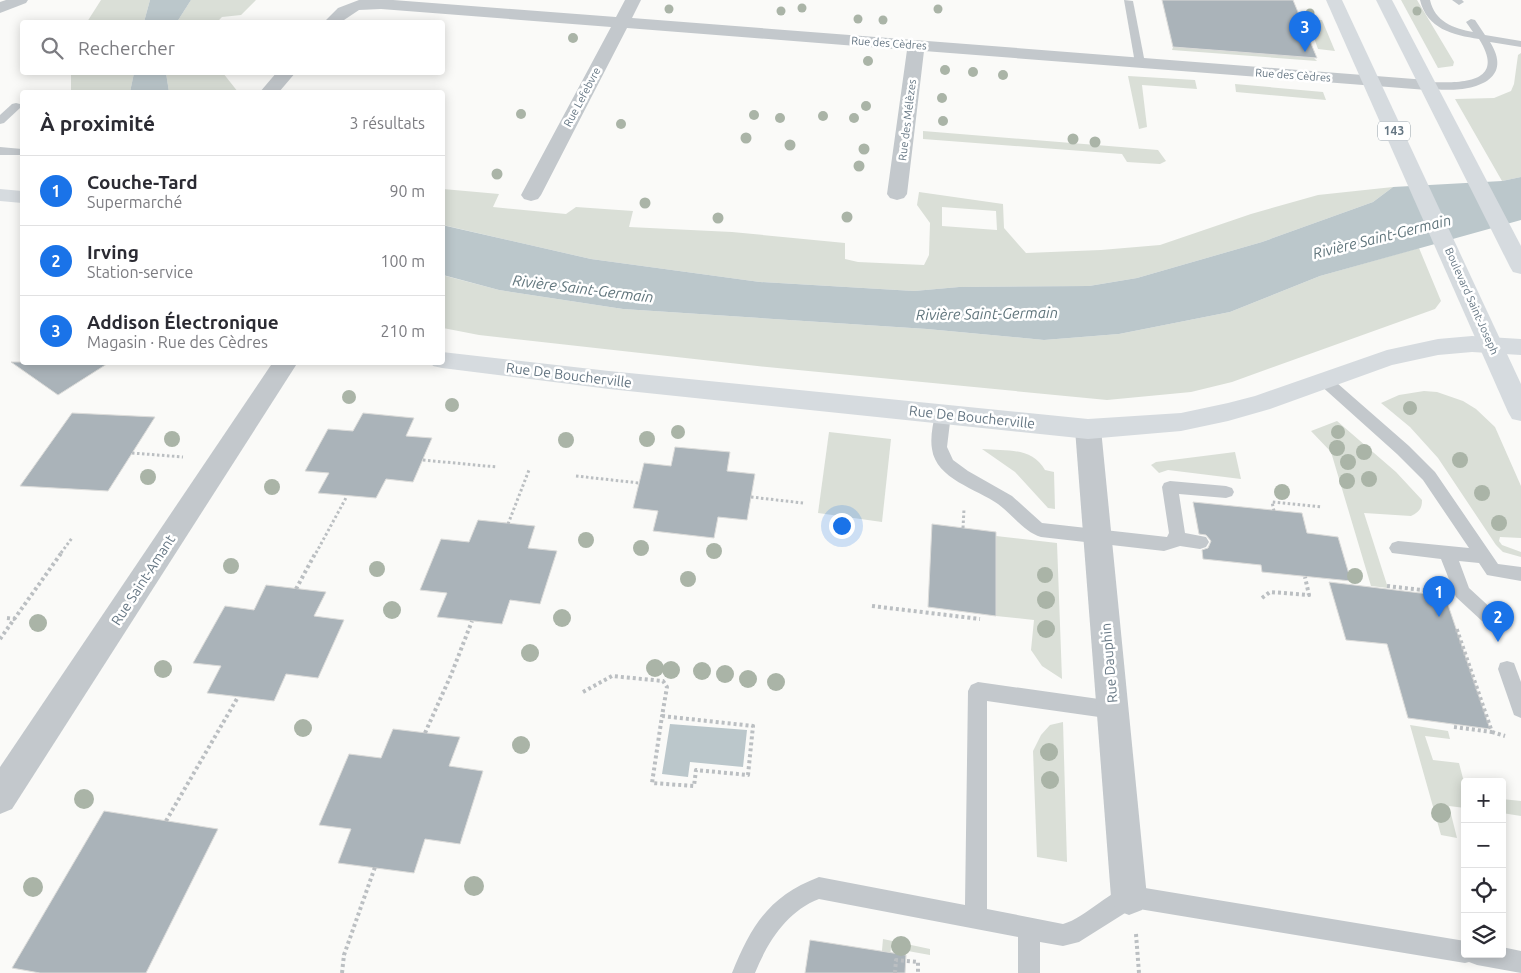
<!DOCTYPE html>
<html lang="fr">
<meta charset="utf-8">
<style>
body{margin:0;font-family:Ubuntu,sans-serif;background:#f7f7f7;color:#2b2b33}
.controls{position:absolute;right:15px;bottom:15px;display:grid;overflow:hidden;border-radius:5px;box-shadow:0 2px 12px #0003}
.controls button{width:45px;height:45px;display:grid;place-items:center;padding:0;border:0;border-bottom:1px solid #e1e1e2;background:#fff;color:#2b2b33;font:25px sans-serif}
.you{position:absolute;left:841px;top:525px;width:18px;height:18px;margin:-12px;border:4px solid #fff;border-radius:50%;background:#1a73e8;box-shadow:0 0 0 8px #1a73e833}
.badge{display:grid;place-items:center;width:32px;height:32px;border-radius:50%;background:#1a73e8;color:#fff;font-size:16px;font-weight:700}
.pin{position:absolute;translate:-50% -41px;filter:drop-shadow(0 1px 2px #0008)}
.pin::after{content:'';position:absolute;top:26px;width:18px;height:15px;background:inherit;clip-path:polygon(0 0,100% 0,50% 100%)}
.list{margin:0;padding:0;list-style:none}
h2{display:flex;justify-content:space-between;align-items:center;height:65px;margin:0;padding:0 20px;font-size:21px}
h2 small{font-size:16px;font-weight:400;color:#7c7c81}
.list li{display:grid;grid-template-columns:32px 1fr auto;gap:15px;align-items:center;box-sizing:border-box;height:70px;padding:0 20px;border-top:1px solid #e1e1e2}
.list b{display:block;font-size:19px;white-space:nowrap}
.list p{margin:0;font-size:16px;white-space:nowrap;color:#7c7c81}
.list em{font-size:16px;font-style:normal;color:#7c7c81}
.icon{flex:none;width:28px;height:28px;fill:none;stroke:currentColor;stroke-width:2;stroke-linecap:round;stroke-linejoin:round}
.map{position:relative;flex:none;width:1521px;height:973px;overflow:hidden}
.search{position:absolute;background:#fff;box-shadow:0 2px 12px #0003;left:20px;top:20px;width:425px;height:55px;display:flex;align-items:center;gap:12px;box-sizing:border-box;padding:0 18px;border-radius:5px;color:#7c7c81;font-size:19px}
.panel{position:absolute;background:#fff;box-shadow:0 2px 12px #0003;left:20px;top:90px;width:425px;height:275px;border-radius:5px}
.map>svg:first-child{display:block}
</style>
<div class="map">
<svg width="1521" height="973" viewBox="0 0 1521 973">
<rect width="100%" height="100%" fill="#fafaf8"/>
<g fill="#dadfd7" fill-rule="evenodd">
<polygon points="101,0 150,0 144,22 87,22"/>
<polygon points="191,0 256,0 241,15 222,17 217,22 177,22"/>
<polygon points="1401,0 1417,0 1454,62 1453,66 1438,68"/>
<polygon points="1301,19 1322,20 1335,51 1318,49 1313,35 1307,34"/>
<polygon points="1173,47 1313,57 1317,61 1172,50"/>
<polygon points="1521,53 1521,177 1502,181 1455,99 1494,98 1511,91 1514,84 1518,55"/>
<polygon points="71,73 134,73 130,92 71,92"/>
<polygon points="166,73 223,73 238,92 169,92"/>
<polygon points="1128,76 1195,80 1197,89 1142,85 1147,127 1139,129"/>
<polygon points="1235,84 1323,92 1326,100 1236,92"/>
<polygon points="923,131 1158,150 1166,161 1160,164 1127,162 1122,154 923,139"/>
<path d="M1393 187 1373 202 1262 242 1137 278 1089 286 959 287 914 291 760 282 591 259 443 225V189L499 194 493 207 566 214 576 207 633 211 629 227 732 232 845 243V259L858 262 924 265 929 255 930 223 917 205 919 192 1003 204 1004 228 1026 253 1101 250 1160 245 1251 214 1318 195ZM942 207 996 211 997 230 942 226Z"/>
<polygon points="1419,248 1441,301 1435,309 1232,382 1191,392 1107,400 767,367 479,335 443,328 442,275 499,290 623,309 927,329 1044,340 1119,334 1230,312 1320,276"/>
<polygon points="1424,391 1437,392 1463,401 1476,409 1495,427 1521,486 1521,538 1500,537 1499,541 1502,545 1521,552 1521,557 1503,552 1496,545 1438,458 1410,427 1381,403 1399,395"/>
<path d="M1337 421 1396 472 1422 500C1422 509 1419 512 1411 516L1364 513 1388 588 1371 586 1331 452 1311 431Z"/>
<polygon points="829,432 891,439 882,522 818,513"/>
<path d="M982 449C1006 451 1032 447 1045 470L1054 472 1055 509 1048 508 1015 472Z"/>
<polygon points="1235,452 1241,479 1168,470 1159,473 1151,465 1156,462"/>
<polygon points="996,536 1057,543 1062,679 1042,666 1031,650 1034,620 996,616"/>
<polygon points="1063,722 1067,862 1037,857 1033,751 1041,735 1050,725"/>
<polygon points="1410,725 1448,731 1450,739 1425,736 1433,760 1459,763 1465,786 1465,808 1449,806 1457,838 1441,835"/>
<polygon points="1502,799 1521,801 1521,816 1502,813"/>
<polygon points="883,939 930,949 930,955 891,948 888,973 880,973"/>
</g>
<g fill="#bbc7cb">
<polygon points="150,0 191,0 177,22 144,22"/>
<polygon points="134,73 166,73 169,92 130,92"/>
<polygon points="1521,177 1521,220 1320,276 1230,312 1119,334 1044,340 927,329 623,309 499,290 443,275 442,225 591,259 760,282 914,291 959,287 1089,286 1137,278 1262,242 1373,202 1393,187 1502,181"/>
<polygon points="670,724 747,730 743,767 690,762 688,777 662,774"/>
</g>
<g fill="#aab3b9" stroke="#dcdcda">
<polygon points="1162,0 1293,0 1317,58 1173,47"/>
<polygon points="11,362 110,362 58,395"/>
<polygon points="72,413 155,417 108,491 20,486"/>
<polygon points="363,413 414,418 406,436 432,438 413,482 386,479 376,498 318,493 329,473 305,471 328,429 353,431"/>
<polygon points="675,447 730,452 727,471 755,474 747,520 718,517 714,538 653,531 658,511 633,508 644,463 671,466"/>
<polygon points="1193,502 1302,513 1307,533 1338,537 1351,581 1262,572 1261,565 1203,559 1202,550 1208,548 1211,541 1206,535 1199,534"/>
<polygon points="478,520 535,526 528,548 557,551 540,604 510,600 502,624 437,617 447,593 420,590 441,539 469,542"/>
<polygon points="932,524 996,532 996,616 928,607"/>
<polygon points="1329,582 1445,596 1490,729 1408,718 1387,644 1346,640"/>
<polygon points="266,585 326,592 314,616 344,620 318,678 286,674 274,701 207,693 221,666 193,663 225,606 254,610"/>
<polygon points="393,729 460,737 449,766 483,771 460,844 425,839 414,873 338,863 351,829 319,825 349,754 381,758"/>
<polygon points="104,811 218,829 146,973 40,973 12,968"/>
<polygon points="810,940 906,955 905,973 805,973"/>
</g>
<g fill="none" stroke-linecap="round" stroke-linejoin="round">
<g stroke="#bbbfc2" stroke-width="3" stroke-dasharray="2.5 2.5" stroke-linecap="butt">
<polyline points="132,453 183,457"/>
<polyline points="423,460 497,467"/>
<polyline points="576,476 639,483"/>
<polyline points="751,497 803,503"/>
<polyline points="1274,511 1272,502 1322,507"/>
<polyline points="508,524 529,470"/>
<polyline points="963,528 964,509"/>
<polyline points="61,553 72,538"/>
<polyline points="316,553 347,496"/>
</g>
<g stroke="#bbbfc2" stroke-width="4" stroke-dasharray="3 3" stroke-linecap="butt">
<polyline points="1387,586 1431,591"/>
<polyline points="296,589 316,552"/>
<polyline points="1262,598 1270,592 1309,595 1305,577"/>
<polyline points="872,606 980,619"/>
<polyline points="7,618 15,619"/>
<polyline points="0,639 62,552"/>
<polyline points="583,692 612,676 663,681 667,687 662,716"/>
<polygon points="662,716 753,726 748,775 696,770 694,786 652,783"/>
<polyline points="1454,727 1492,732 1456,627"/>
<polyline points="1492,732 1505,736"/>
<polyline points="425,733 451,675 472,621"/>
<polyline points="166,821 238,697"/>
<polyline points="1136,934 1139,973"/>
<polyline points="342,973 344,955 375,867"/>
<polyline points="895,973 896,960 918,962 918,973"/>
</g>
<g fill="#c3c8cc" fill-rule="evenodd">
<polygon points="1124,0 1133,1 1145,63 1144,65 1136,65 1135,63"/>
<path d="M1420 0H1430C1435 22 1453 28 1473 32L1466 22 1471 19 1475 20 1485 35 1521 41V47L1490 42C1519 88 1455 95 1423 87L1422 85 1427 82C1458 83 1508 85 1479 39 1453 35 1427 29 1420 0Z"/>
<polygon points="1452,0 1462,0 1464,2 1459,5"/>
<polygon points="16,103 20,104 22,106 20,108 4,123 0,124 0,115 12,104"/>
<polygon points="0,147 22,149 22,155 0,155"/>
<polygon points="1324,375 1329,376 1409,446 1435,472 1498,564 1521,567 1521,581 1487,575 1479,563 1459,561 1469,588 1494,611 1497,616 1494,621 1488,624 1482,621 1456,597 1441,559 1392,553 1389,548 1392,543 1398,541 1469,548 1423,480 1397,454 1319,384 1317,380 1319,376"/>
<path d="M943 409 948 410 951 414 947 447 953 460 968 471 1012 496 1042 523 1167 537 1169 533 1162 487 1164 483 1170 481 1226 486 1232 488 1234 492 1232 496 1226 498 1179 494 1185 533 1206 537 1209 542 1206 547 1200 549 1180 546 1164 551 1041 537C1023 531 1013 515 998 504 977 489 936 479 932 449 930 437 933 425 935 414L938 410Z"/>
<polygon points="1507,661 1514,663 1521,682 1521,718 1514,715 1498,669 1500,663"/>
<path d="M978 682 1113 701 1120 704 1123 710 1120 716 1113 719 987 701V909L1063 924C1086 918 1114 886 1133 886L1465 941V954H1502V947L1521 951V973L1477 965 1469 962 1465 963 1133 908 1079 942 1063 946 1040 942V973H1018V937L819 899C787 911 767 943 755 973H732C751 926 769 896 819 877L965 905 968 691 971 685Z"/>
</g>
<g fill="#c3c8cc" fill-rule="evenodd">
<polygon points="6,0 28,0 26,3 0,13 0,2"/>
<polygon points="359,0 393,0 616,17 625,0 641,0 632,18 1427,80 1433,81 1436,85 1433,89 1427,90 924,51 907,194 904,198 897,200 890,198 887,194 907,50 627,28 541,195 538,199 531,201 524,199 521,195 611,27 381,9 359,10 341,22 324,22 338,8"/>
<polygon points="277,72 296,72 279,92 260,92"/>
<polygon points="273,362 298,362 12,809 0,814 0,767"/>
<polygon points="1088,419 1097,422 1101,429 1147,897 1142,910 1129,915 1116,910 1111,897 1075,429 1079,422"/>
</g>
<g fill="#d6dbdf" fill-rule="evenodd">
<polygon points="0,189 22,191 22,203 0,201"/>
<polygon points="1472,336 1521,339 1521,355 1472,352 1438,355 1392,365 1270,409 1228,421 1181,431 1088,439 609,389 442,368 433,366 431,362 442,362 442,352 609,371 1088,419 1181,413 1228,403 1255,396 1387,350 1438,339"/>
</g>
<g fill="#d6dbdf" fill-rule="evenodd">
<polygon points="1326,0 1342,0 1521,384 1521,421 1512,419 1508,412"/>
<polygon points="1376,0 1392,0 1521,246 1521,274 1513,272 1510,267"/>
</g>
</g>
<g fill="#aab4a7">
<circle cx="802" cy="8" r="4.5"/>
<circle cx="669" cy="9" r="4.5"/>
<circle cx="938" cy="9" r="4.5"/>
<circle cx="781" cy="11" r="4.5"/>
<circle cx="1417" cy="11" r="4.5"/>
<circle cx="1310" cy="13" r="4.5"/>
<circle cx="858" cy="19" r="4.5"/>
<circle cx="883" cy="20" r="4.5"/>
<circle cx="573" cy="38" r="5"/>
<circle cx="868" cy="61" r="5"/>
<circle cx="945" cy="70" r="5"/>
<circle cx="973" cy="72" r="5"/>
<circle cx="1003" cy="75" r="5"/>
<circle cx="942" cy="98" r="5"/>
<circle cx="866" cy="106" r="5"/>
<circle cx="521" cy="114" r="5"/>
<circle cx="754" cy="115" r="5"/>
<circle cx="823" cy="116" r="5"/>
<circle cx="780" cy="118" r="5"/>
<circle cx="854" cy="118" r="5"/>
<circle cx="943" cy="121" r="5"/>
<circle cx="621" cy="124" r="5"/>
<circle cx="746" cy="138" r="5.5"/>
<circle cx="1073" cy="139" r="5.5"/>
<circle cx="1095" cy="142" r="5.5"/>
<circle cx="790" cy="145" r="5.5"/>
<circle cx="864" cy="149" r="5.5"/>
<circle cx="859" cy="166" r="5.5"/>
<circle cx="497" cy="174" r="5.5"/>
<circle cx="645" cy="203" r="5.5"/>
<circle cx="847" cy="217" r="5.5"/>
<circle cx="718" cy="218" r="5.5"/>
<circle cx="349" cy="397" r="7"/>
<circle cx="452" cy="405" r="7"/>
<circle cx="1410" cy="408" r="7"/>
<circle cx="678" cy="432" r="7"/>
<circle cx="1338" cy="432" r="7"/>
<circle cx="172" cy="439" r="8"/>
<circle cx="647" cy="439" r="8"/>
<circle cx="566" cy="440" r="8"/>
<circle cx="1337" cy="448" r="8"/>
<circle cx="1364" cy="452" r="8"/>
<circle cx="1460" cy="460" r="8"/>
<circle cx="1348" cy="462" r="8"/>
<circle cx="148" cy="477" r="8"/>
<circle cx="1369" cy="479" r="8"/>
<circle cx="1347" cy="481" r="8"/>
<circle cx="272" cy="487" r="8"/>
<circle cx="1282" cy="492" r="8"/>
<circle cx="1482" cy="493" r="8"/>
<circle cx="1499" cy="523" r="8"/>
<circle cx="586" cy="540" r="8"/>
<circle cx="641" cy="548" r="8"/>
<circle cx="714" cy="551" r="8"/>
<circle cx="231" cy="566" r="8"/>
<circle cx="377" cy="569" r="8"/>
<circle cx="1045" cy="575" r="8"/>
<circle cx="1355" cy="576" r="8"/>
<circle cx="688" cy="579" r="8"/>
<circle cx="1046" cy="600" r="9"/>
<circle cx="392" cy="610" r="9"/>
<circle cx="562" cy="618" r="9"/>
<circle cx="38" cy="623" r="9"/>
<circle cx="1046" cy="629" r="9"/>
<circle cx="530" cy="653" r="9"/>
<circle cx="655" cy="668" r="9"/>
<circle cx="163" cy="669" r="9"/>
<circle cx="671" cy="670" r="9"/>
<circle cx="702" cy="671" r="9"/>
<circle cx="725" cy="674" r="9"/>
<circle cx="748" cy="679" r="9"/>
<circle cx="776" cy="682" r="9"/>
<circle cx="303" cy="728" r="9"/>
<circle cx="521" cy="745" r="9"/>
<circle cx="1049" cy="752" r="9"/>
<circle cx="1050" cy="780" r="9"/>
<circle cx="84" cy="799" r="10"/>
<circle cx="1441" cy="813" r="10"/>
<circle cx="474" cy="886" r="10"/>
<circle cx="33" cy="887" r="10"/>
<circle cx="901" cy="946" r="10"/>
</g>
<g text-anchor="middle" stroke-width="5" stroke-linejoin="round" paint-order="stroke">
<g font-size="11" fill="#657683" stroke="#fff">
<text transform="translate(889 43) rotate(4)" y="4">Rue des Cèdres</text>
<text transform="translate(1293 75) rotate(4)" y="4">Rue des Cèdres</text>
<text transform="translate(582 97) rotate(-62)" y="4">Rue Lefebvre</text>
<text transform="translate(907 120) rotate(-83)" y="4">Rue des Mélèzes</text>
<text transform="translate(1472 301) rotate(66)" y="4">Boulevard Saint-Joseph</text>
</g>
<rect fill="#fff" stroke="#939fa8" stroke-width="1" x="1378" y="121.5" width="32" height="19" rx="4"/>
<g font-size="12" font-weight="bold" fill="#657683">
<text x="1394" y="135">143</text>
</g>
<g font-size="14" fill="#657683" stroke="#fff">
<text transform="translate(569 375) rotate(7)" y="5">Rue De Boucherville</text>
<text transform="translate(972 417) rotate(6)" y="5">Rue De Boucherville</text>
<text transform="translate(143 580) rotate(-57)" y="5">Rue Saint-Amant</text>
<text transform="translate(1109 663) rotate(-95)" y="5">Rue Dauphin</text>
</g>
<g font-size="15" font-style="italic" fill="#60757c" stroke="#fff">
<text transform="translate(1382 237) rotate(-14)" y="5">Rivière Saint-Germain</text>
<text transform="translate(583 289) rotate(7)" y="5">Rivière Saint-Germain</text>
<text transform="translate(987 314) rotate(-1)" y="5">Rivière Saint-Germain</text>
</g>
</g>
</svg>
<div class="controls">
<button>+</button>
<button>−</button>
<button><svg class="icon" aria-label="locate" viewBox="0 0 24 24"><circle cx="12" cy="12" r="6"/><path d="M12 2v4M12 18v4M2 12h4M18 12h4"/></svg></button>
<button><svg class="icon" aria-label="layers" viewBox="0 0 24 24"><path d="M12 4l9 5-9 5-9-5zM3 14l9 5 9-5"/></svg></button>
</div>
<div class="you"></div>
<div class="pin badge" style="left:1439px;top:617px">1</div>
<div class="pin badge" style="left:1498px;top:642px">2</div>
<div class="pin badge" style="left:1305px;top:52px">3</div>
<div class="search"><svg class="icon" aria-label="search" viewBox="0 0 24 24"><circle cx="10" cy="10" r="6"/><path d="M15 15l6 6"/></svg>Rechercher</div>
<section class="panel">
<h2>À proximité<small>3 résultats</small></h2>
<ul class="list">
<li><span class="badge">1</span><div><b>Couche-Tard</b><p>Supermarché</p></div><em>90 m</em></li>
<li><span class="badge">2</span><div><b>Irving</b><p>Station-service</p></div><em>100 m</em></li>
<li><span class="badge">3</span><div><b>Addison Électronique</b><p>Magasin · Rue des Cèdres</p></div><em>210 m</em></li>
</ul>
</section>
</div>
